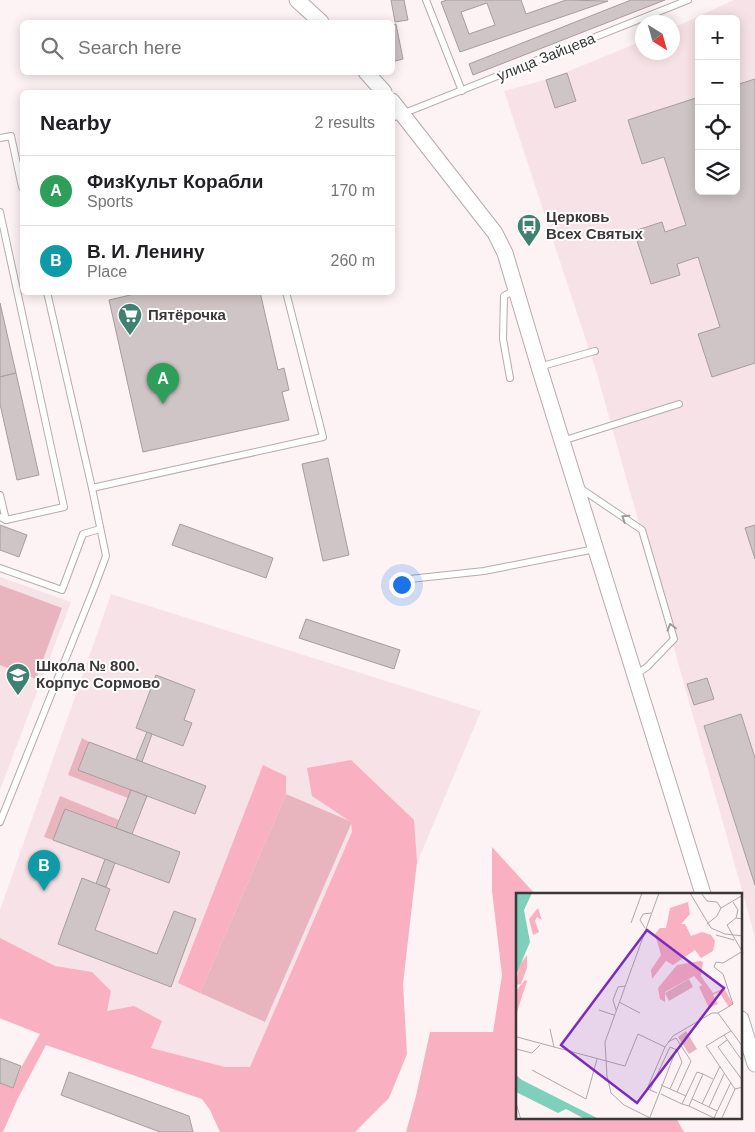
<!DOCTYPE html>
<meta charset="utf-8">
<style>
body{margin:0;font-family:Helvetica,sans-serif;background:#f6f6f6;color:#202124}
.controls{position:absolute;right:15px;top:15px;display:grid;overflow:hidden;border-radius:8px;box-shadow:0 2px 12px #0003}
.controls button{width:45px;height:45px;display:grid;place-items:center;padding:0;border:0;border-bottom:1px solid #e0e0e0;background:#fff;color:#202124;font:25px sans-serif}
.compass{position:absolute;left:635px;top:15px;width:45px;height:45px;border-radius:50%;background:#fff;box-shadow:0 2px 12px #0003;rotate:143deg}
.you{position:absolute;left:401px;top:584px;width:18px;height:18px;margin:-12px;border:4px solid #fff;border-radius:50%;background:#1a73e8;box-shadow:0 0 0 8px #1a73e833}
.badge{display:grid;place-items:center;width:32px;height:32px;border-radius:50%;background:#db2777;color:#fff;font-size:16px;font-weight:700}
.pin{position:absolute;translate:-50% -41px;filter:drop-shadow(0 1px 2px #0008)}
.pin::after{content:'';position:absolute;top:26px;width:18px;height:15px;background:inherit;clip-path:polygon(0 0,100% 0,50% 100%)}
.list{margin:0;padding:0;list-style:none}
h2{display:flex;justify-content:space-between;align-items:center;height:65px;margin:0;padding:0 20px;font-size:21px}
h2 small{font-size:16px;font-weight:400;color:#757577}
.list li{display:grid;grid-template-columns:32px 1fr auto;gap:15px;align-items:center;box-sizing:border-box;height:70px;padding:0 20px;border-top:1px solid #e0e0e0}
.list b{display:block;font-size:19px;white-space:nowrap}
.list p{margin:0;font-size:16px;white-space:nowrap;color:#757577}
.list em{font-size:16px;font-style:normal;color:#757577}
.icon{flex:none;width:28px;height:28px;fill:none;stroke:currentColor;stroke-width:2;stroke-linecap:round;stroke-linejoin:round}
.map{position:relative;flex:none;width:755px;height:1132px;overflow:hidden}
.search{position:absolute;background:#fff;box-shadow:0 2px 12px #0003;left:20px;top:20px;width:375px;height:55px;display:flex;align-items:center;gap:12px;box-sizing:border-box;padding:0 18px;border-radius:8px;color:#757577;font-size:19px}
.panel{position:absolute;background:#fff;box-shadow:0 2px 12px #0003;left:20px;top:90px;width:375px;height:205px;border-radius:8px}
.map>svg:first-child{display:block}
</style>
<div class="map">
<svg width="755" height="1132" viewBox="0 0 755 1132">
<rect width="100%" height="100%" fill="#fdf3f4"/>
<g fill="#f7e3e7" fill-rule="evenodd">
<path d="M734 0H755V937L597 374 504 91 552 78 642 41V52H672L673 28ZM699 19H736V191H699Z"/>
<polygon points="0,577 71,602 0,790"/>
<polygon points="111,594 481,711 304,1132 0,1019 0,910"/>
</g>
<g fill="#e8b5bf">
<polygon points="0,585 62,608 36,679 0,665"/>
<polygon points="82,738 89,742 78,770 131,790 128,798 68,775"/>
<polygon points="286,794 352,822 265,1022 200,993"/>
<polygon points="60,796 119,820 116,828 65,809 53,840 44,837"/>
</g>
<g fill="#f9b0c0">
<polygon points="351,760 414,820 417,862 403,984 407,1054 389,1098 355,1132 220,1132 210,1110 202,1099 46,1045 18,1098 3,1132 0,1132 0,1083 13,1088 22,1066 40,1034 0,1018 0,938 55,966 92,972 111,991 107,1011 134,1006 162,1021 151,1048 225,1067 250,1067 352,832 351,822 312,796 307,768"/>
<polygon points="263,765 286,776 286,794 200,993 178,983"/>
<polygon points="492,847 535,894 518,894 518,1118 676,1118 684,1132 406,1132 416,1096 430,1032 493,1032 502,975 492,891"/>
</g>
<g fill="#cfc4c6" stroke="#a69c9e" fill-rule="evenodd">
<polygon points="391,0 404,0 408,20 395,22"/>
<path d="M447 0H521L526 14 566 0 608 1 460 52 441 2ZM487 3 495 25 469 34 461 12Z"/>
<polygon points="631,0 665,0 473,75 469,64"/>
<polygon points="396,24 403,59 392,62 392,25"/>
<polygon points="567,73 576,101 555,108 546,80"/>
<polygon points="755,79 755,363 712,377 698,334 720,327 698,257 677,264 680,275 651,284 634,231 662,222 665,232 686,225 664,157 642,164 628,120 699,97 699,191 736,191 736,85"/>
<polygon points="143,292 260,292 278,370 284,368 289,390 282,392 289,420 143,452 109,300"/>
<polygon points="0,303 16,373 0,377"/>
<polygon points="16,373 39,475 17,480 0,404 0,377"/>
<polygon points="328,458 349,555 323,561 302,464"/>
<polygon points="180,524 273,558 266,578 172,545"/>
<polygon points="0,525 27,535 19,557 0,550"/>
<polygon points="755,525 755,559 745,528"/>
<polygon points="306,619 400,650 394,669 299,638"/>
<polygon points="156,675 195,690 184,720 192,723 183,746 136,728"/>
<polygon points="707,678 714,699 694,705 687,684"/>
<polygon points="741,714 755,758 755,885 704,726"/>
<polygon points="147,732 152,734 142,762 136,759"/>
<polygon points="89,742 206,786 195,814 78,770"/>
<polygon points="131,790 147,796 132,834 116,828"/>
<polygon points="65,809 180,852 169,883 53,840"/>
<polygon points="105,859 115,863 106,887 96,884"/>
<polygon points="82,878 110,889 95,930 157,954 174,911 196,919 171,987 58,944"/>
<polygon points="0,1058 21,1066 13,1088 0,1083"/>
<polygon points="69,1072 189,1116 193,1132 160,1132 61,1095"/>
</g>
<g fill="none" stroke-linecap="round" stroke-linejoin="round">
<defs>
<g id="service">
<polyline points="426,0 462,91"/>
<polyline points="392,118 688,0"/>
<polyline points="0,138 11,136 22,187"/>
<polyline points="0,212 64,507 6,520 0,517"/>
<polyline points="47,292 92,488"/>
<polyline points="539,367 595,351"/>
<polyline points="510,378 503,339 504,296 515,290"/>
<polyline points="562,441 679,404"/>
<polyline points="580,488 642,530 674,639 647,667 635,675"/>
<polyline points="0,495 6,520"/>
<polyline points="0,568 62,590 83,534 100,529"/>
<polyline points="410,579 484,571 595,549"/>
<polyline points="0,822 94,588 106,556 92,488 323,437 286,292"/>
</g>
<g id="tertiary">
<polyline points="297,0 321,22"/>
<polyline points="366,72 384,92"/>
<polyline points="392,101 495,233 505,253 539,367 703,894"/>
<polyline points="741,1019 755,1064"/>
</g>
</defs>
<use href="#service" stroke="#b6abad" stroke-width="8"/>
<use href="#tertiary" stroke="#b6abad" stroke-width="17"/>
<use href="#service" stroke="#fff" stroke-width="6"/>
<use href="#tertiary" stroke="#fff" stroke-width="15"/>
</g>
<defs><path id="oneway-chevron" d="M-2-3.5L2.5 0L-2 3.5" fill="none" stroke-width="1.6" stroke-linecap="round" stroke-linejoin="round" transform="scale(1.25)"/></defs>
<g stroke="#9d9b9c">
<use href="#oneway-chevron" transform="translate(625 518) rotate(-147)"/>
<use href="#oneway-chevron" transform="translate(671 627) rotate(-106)"/>
</g>
<defs>
<symbol id="bus-pin" viewBox="-11 -11 22 30"><path d="M0 17L-7.5 6A9.5 9.5 0 1 1 7.5 6Z" fill="#408070" stroke="#fff"/><path d="M-5-6H5V4H4V6H2V4H-2V6H-4V4H-5ZM-3.5-4V0h7V-4ZM-3.5 1.2v1.5H-2V1.2ZM2 1.2v1.5H3.5V1.2Z" fill="#fff"/></symbol>
<symbol id="supermarket-pin" viewBox="-11 -11 22 30"><path d="M0 17L-7.5 6A9.5 9.5 0 1 1 7.5 6Z" fill="#408070" stroke="#fff"/><path d="M-6-5.5h2.5l.6 2H6L4.5 2H-2.5L-4.4-4H-6ZM-1.5 3.2a1.3 1.3 0 1 0 .1 0ZM3 3.2a1.3 1.3 0 1 0 .1 0Z" fill="#fff"/></symbol>
<symbol id="school-pin" viewBox="-11 -11 22 30"><path d="M0 17L-7.5 6A9.5 9.5 0 1 1 7.5 6Z" fill="#408070" stroke="#fff"/><path d="M0-5L7-2L0 1L-7-2ZM-4 1L0 2.5L4 1V4Q0 6-4 4Z" fill="#fff"/></symbol>
</defs>
<g fill-rule="evenodd">
<use href="#bus-pin" x="515" y="212" width="28" height="38"/>
<use href="#supermarket-pin" x="116" y="301" width="28" height="38"/>
<use href="#school-pin" x="4" y="661" width="28" height="38"/>
</g>
<g text-anchor="middle" stroke-width="4" stroke-linejoin="round" paint-order="stroke">
<g font-size="15" fill="#3b3738" stroke="#fff">
<text transform="translate(546 57) rotate(-22)" y="5">улица Зайцева</text>
</g>
<g font-size="15" font-weight="bold" fill="#3b3738" stroke="#fff" text-anchor="start">
<text x="546" y="222">Церковь<tspan x="546" dy="17">Всех Святых</tspan></text>
<text x="148" y="320">Пятёрочка</text>
<text x="36" y="671">Школа № 800.<tspan x="36" dy="17">Корпус Сормово</tspan></text>
</g>
</g>
<g transform="translate(516 893)">
<rect width="226" height="226" fill="#fdf3f4"/>
<path d="M173 86 177 94 153 108 149 100ZM170 138 181 156 173 161 162 144Z" fill="#e8b5bf"/>
<path d="M172 9 174 21 165 31H169L175 43 186 39 195 42 199 48 197 58 185 65 179 57 157 72 150 68 136 86 135 77 145 62 139 41 144 35H150L154 15ZM22 15 26 27 21 24 19 28 23 39 17 42 13 26ZM11 62V75L5 91 0 92 3 73ZM184 68 187 69 185 83 197 100 208 95 217 111 213 114 203 99 197 102 202 111 193 115 183 94 186 92 178 83 149 99V109L144 106 142 95 161 72ZM9 87 11 88 0 122V98Z" fill="#f9b0c0"/>
<path d="M0 0H16L8 17 14 49 0 82ZM0 182 6 187 83 226H69L50 216 42 220 0 199Z" fill="#7ed0ba"/>
<path fill="none" stroke="#afa8a9" stroke-width="1" d="M174 0 195 35 209 41 227 43M185 0 191 8 201 9 205 15M217 9 222 17 220 25M227 26 220 25 211 32 227 60M115 30 126 0M191 31 201 23 205 15 227 2M129 35 124 27 127 21 135 20M200 42 218 47M103 109 124 120M217 111 207 81 198 74 200 69 207 70 227 58M217 111 202 120 227 154M83 117 98 122M100 117 97 107 102 94 109 93M34 136 38 154M215 138 208 142 227 169M208 142 190 153 219 196 227 194M1 144 109 173 122 141 149 154 157 143 196 120H202M211 147 202 154 227 188M152 149 160 145 175 168 161 199M0 156 16 160 24 152M16 177 70 206 81 166M145 192 170 203M134 197 131 196 149 154M141 200 134 197 154 154 161 157 166 169 154 196M145 201 166 211M176 206 187 181 197 186M0 210 5 227M186 211 204 173M173 213 166 211 181 179 187 181M193 214 176 206 173 213 198 225M201 218 193 214 208 181M134 224 160 157M138 227 108 212 95 200 91 183 89 149 143 0M201 227 198 225 215 189M205 227 219 196"/>
<path fill="#7b2cbf" fill-opacity="0.15" stroke="#7b2cbf" stroke-width="2.5" d="M131 37 208 95 121 210 45 152Z"/>
<rect width="226" height="226" fill="none" stroke="#3b3738" stroke-width="2.5"/>
</g>
</svg>
<div class="controls">
<button>+</button>
<button>−</button>
<button><svg class="icon" aria-label="locate" viewBox="0 0 24 24"><circle cx="12" cy="12" r="6"/><path d="M12 2v4M12 18v4M2 12h4M18 12h4"/></svg></button>
<button><svg class="icon" aria-label="layers" viewBox="0 0 24 24"><path d="M12 4l9 5-9 5-9-5zM3 14l9 5 9-5"/></svg></button>
</div>
<svg class="compass" viewBox="-18 -18 36 36"><path d="M0-13l5 13h-10z" fill="#e53935"/><path d="M0 13l5-13h-10z" fill="#757577"/></svg>
<div class="you"></div>
<div class="pin badge" style="left:163px;top:404px;background:#2e9e5b">A</div>
<div class="pin badge" style="left:44px;top:891px;background:#0f9aa8">B</div>
<div class="search"><svg class="icon" aria-label="search" viewBox="0 0 24 24"><circle cx="10" cy="10" r="6"/><path d="M15 15l6 6"/></svg>Search here</div>
<section class="panel">
<h2>Nearby<small>2 results</small></h2>
<ul class="list">
<li><span class="badge" style="background:#2e9e5b">A</span><div><b>ФизКульт Корабли</b><p>Sports</p></div><em>170 m</em></li>
<li><span class="badge" style="background:#0f9aa8">B</span><div><b>В. И. Ленину</b><p>Place</p></div><em>260 m</em></li>
</ul>
</section>
</div>
